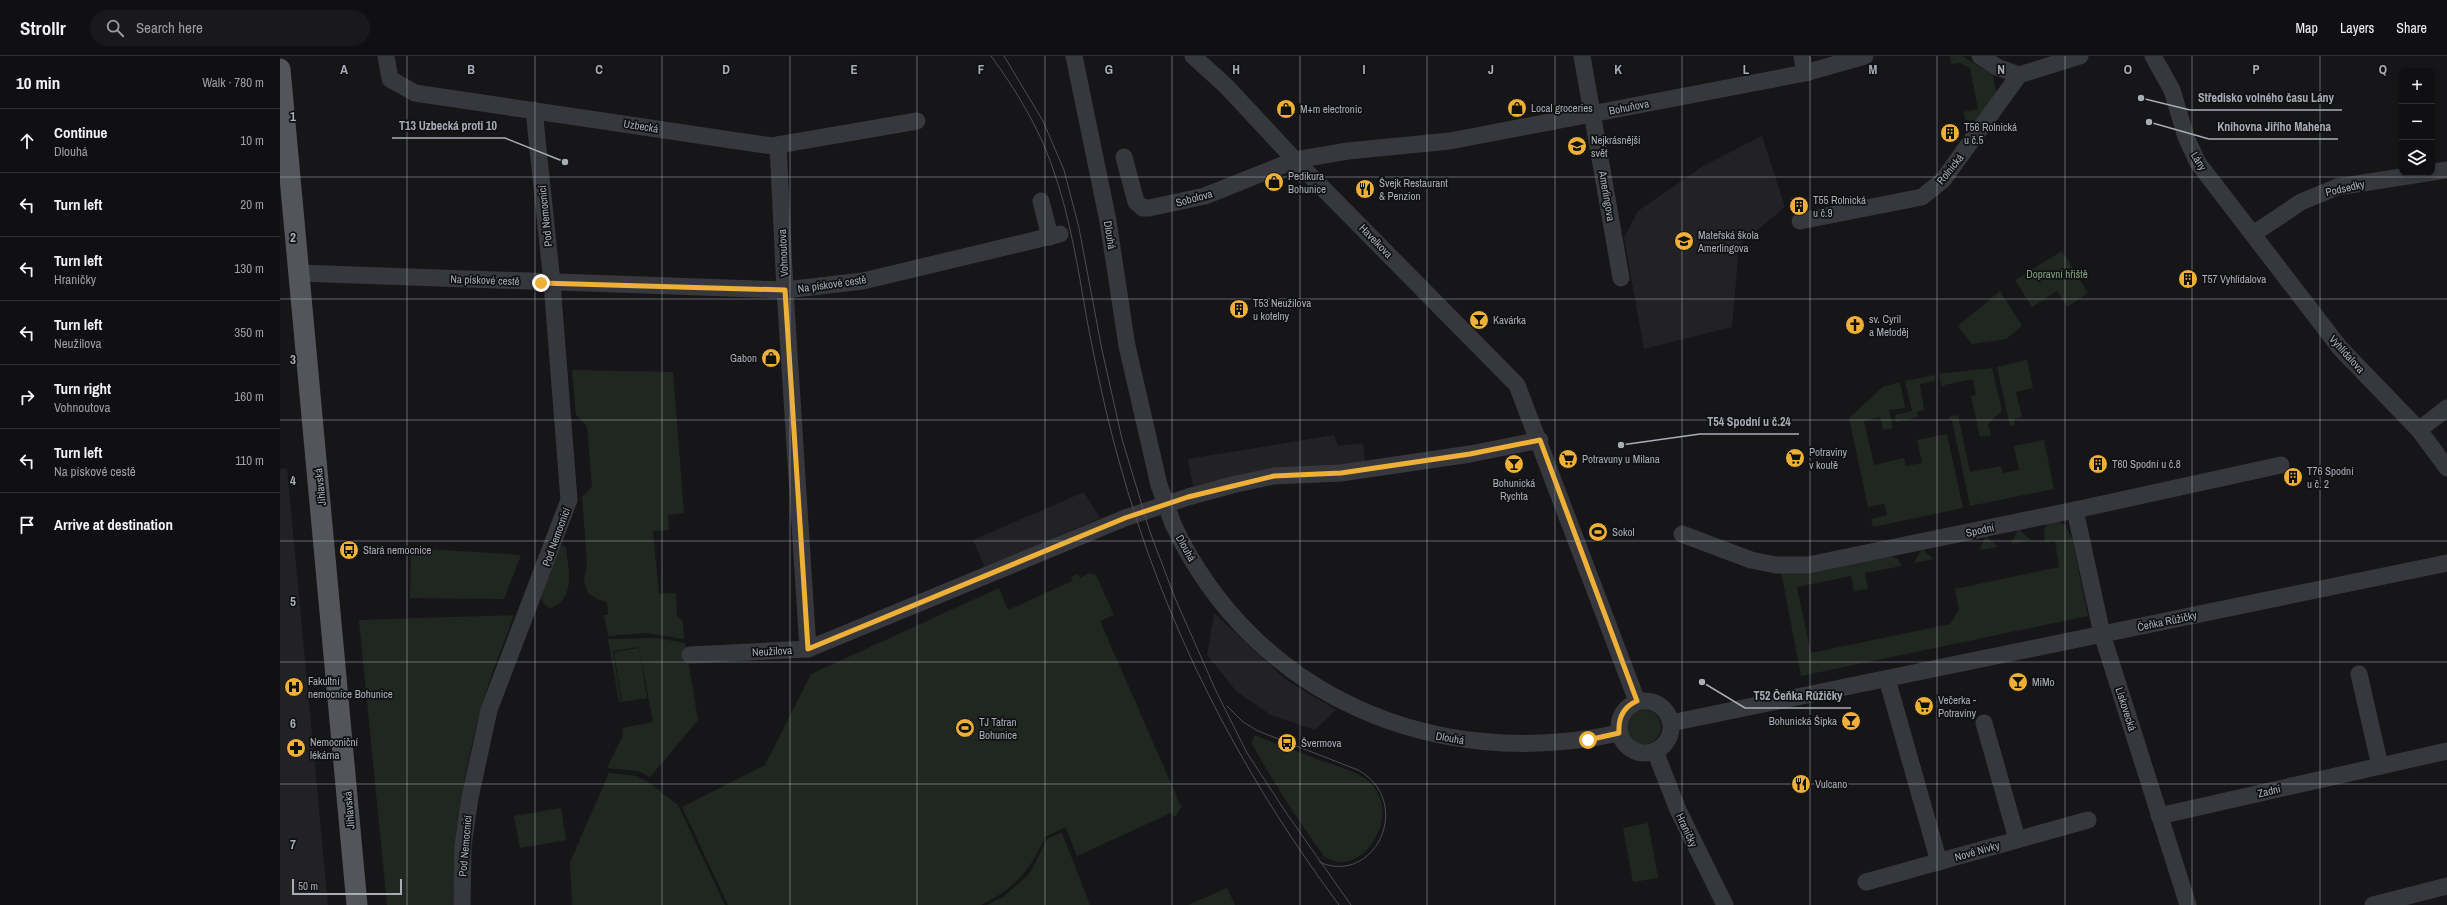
<!DOCTYPE html>
<meta charset="utf-8">
<style>
body{margin:0;font-family:"Archivo Narrow",sans-serif;background:#19191b;color:#f1f3f6}
.controls{position:absolute;right:12px;top:12px;display:grid;overflow:hidden;border-radius:8px;box-shadow:0 2px 6px #0003}
.controls button{width:36px;height:36px;display:grid;place-items:center;padding:0;border:0;border-bottom:1px solid #303032;background:#101012;color:#f1f3f6;font:20px sans-serif}
.scale{position:absolute;left:12px;bottom:10px;width:110px;box-sizing:border-box;padding-left:4px;border:2px solid #a8adb7;border-top:0;font-size:11px;line-height:14px;white-space:nowrap;color:#a8adb7;-webkit-text-stroke:3px #111113;paint-order:stroke}
.stop{position:absolute;width:12px;height:12px;margin:-9px;border:3px solid #eeb037;border-radius:50%;background:#fff}
.stop.end{background:#eeb037;border-color:#fff;box-shadow:0 1px 4px #0008}
.list{margin:0;padding:0;list-style:none}
h2{display:flex;justify-content:space-between;align-items:center;height:52px;margin:0;padding:0 16px;font-size:17px}
h2 small{font-size:13px;font-weight:400;color:#9c9d9f}
.list li{display:grid;grid-template-columns:26px 1fr auto;gap:12px;align-items:center;box-sizing:border-box;height:64px;padding:0 16px;border-top:1px solid #303032}
.list b{display:block;font-size:15px;white-space:nowrap}
.list p{margin:0;font-size:13px;white-space:nowrap;color:#9c9d9f}
.list em{font-size:13px;font-style:normal;color:#9c9d9f}
.icon{flex:none;width:22px;height:22px;fill:none;stroke:currentColor;stroke-width:2;stroke-linecap:round;stroke-linejoin:round}
.map{position:relative;flex:none;width:2167px;height:849px;overflow:hidden}
header{display:flex;align-items:center;gap:24px;box-sizing:border-box;height:56px;padding:0 20px;background:#101012;border-bottom:1px solid #303032}
header strong{font-size:19px}
nav{display:flex;gap:22px;margin-inline-start:auto;font-size:14px}
.search{width:280px;height:36px;background:#19191b;display:flex;align-items:center;gap:10px;box-sizing:border-box;padding:0 14px;border-radius:22px;color:#9c9d9f;font-size:15px}
main{display:flex}
aside{flex:1;background:#101012}
.map>svg:first-child{display:block}
</style>
<header>
<strong>Strollr</strong>
<div class="search"><svg class="icon" aria-label="search" viewBox="0 0 24 24"><circle cx="10" cy="10" r="6"/><path d="M15 15l6 6"/></svg>Search here</div>
<nav><a>Map</a><a>Layers</a><a>Share</a></nav>
</header>
<main>
<aside>
<h2>10 min<small>Walk · 780 m</small></h2>
<ul class="list">
<li><svg class="icon" aria-label="ahead" viewBox="0 0 24 24"><path d="M12 20V5M6 11l6-6 6 6"/></svg><div><b>Continue</b><p>Dlouhá</p></div><em>10 m</em></li>
<li><svg class="icon" aria-label="left" viewBox="0 0 24 24"><path d="M17 20v-9H6M10 6l-5 5 5 5"/></svg><div><b>Turn left</b></div><em>20 m</em></li>
<li><svg class="icon" aria-label="left" viewBox="0 0 24 24"><path d="M17 20v-9H6M10 6l-5 5 5 5"/></svg><div><b>Turn left</b><p>Hraničky</p></div><em>130 m</em></li>
<li><svg class="icon" aria-label="left" viewBox="0 0 24 24"><path d="M17 20v-9H6M10 6l-5 5 5 5"/></svg><div><b>Turn left</b><p>Neužilova</p></div><em>350 m</em></li>
<li><svg class="icon" aria-label="right" viewBox="0 0 24 24"><path d="M7 20v-9h11M14 6l5 5-5 5"/></svg><div><b>Turn right</b><p>Vohnoutova</p></div><em>160 m</em></li>
<li><svg class="icon" aria-label="left" viewBox="0 0 24 24"><path d="M17 20v-9H6M10 6l-5 5 5 5"/></svg><div><b>Turn left</b><p>Na pískové cestě</p></div><em>110 m</em></li>
<li><svg class="icon" aria-label="arrive" viewBox="0 0 24 24"><path d="M6 21V4h12l-3 4 3 4H6"/></svg><div><b>Arrive at destination</b></div></li>
</ul>
</aside>
<div class="map">
<svg width="2167" height="849" viewBox="0 0 2167 849">
<rect width="100%" height="100%" fill="#161618"/>
<g fill="#222225">
<polygon points="1482,80 1505,151 1459,189 1452,271 1364,293 1344,182 1358,155 1423,110"/>
<polygon points="1054,379 1058,390 1083,387 1085,406 913,430 908,403"/>
<polygon points="7,412 48,849 0,849 0,413"/>
<polygon points="804,436 820,462 705,512 693,484"/>
<polygon points="934,557 1006,624 1056,654 1035,674 991,659 957,636 927,599"/>
</g>
<g fill="#202721">
<polygon points="1670,0 1682,0 1713,19 1716,37 1696,65 1686,64 1683,56 1698,53 1690,12 1680,7 1671,8"/>
<polygon points="1782,195 1808,237 1787,251 1777,235 1752,251 1735,224"/>
<polygon points="1720,235 1742,270 1726,283 1692,288 1678,270"/>
<polygon points="1747,304 1753,332 1736,336 1742,361 1734,363 1735,369 1730,370 1717,311"/>
<polygon points="1712,312 1722,355 1708,368 1711,379 1700,381 1691,340 1696,339 1693,323 1664,329 1662,332 1659,318"/>
<polygon points="292,314 393,316 404,457 388,459 389,474 373,475 379,538 396,537 397,560 403,566 404,583 367,577 328,580 324,559 328,559 327,546 317,543 308,537 304,525 307,507 302,441 312,431 307,370 296,359"/>
<polygon points="1655,319 1655,325 1640,328 1644,354 1637,356 1638,361 1616,366 1615,359 1632,355 1625,325"/>
<polygon points="1620,326 1625,352 1609,354 1613,372 1603,374 1600,361 1584,365 1594,409 1624,402 1626,410 1642,407 1637,384 1667,378 1683,452 1593,471 1591,463 1607,459 1604,448 1588,451 1569,362 1603,331"/>
<polygon points="1678,359 1690,416 1721,410 1723,417 1739,414 1734,390 1764,384 1774,433 1690,450 1672,364 1669,364 1669,361"/>
<polygon points="1778,465 1785,469 1792,482 1808,560 1521,620 1501,515 1610,500 1618,503 1622,510 1585,517 1588,533 1574,535 1571,520 1517,531 1531,597 1670,568 1679,554 1675,533 1779,511 1775,485 1765,486 1764,474 1768,467"/>
<polygon points="1738,473 1751,484 1731,488"/>
<polygon points="1706,480 1718,491 1699,494"/>
<path d="M283 489 286 492C288 514 297 542 270 552L264 548 261 542 279 491Z"/>
<polygon points="131,492 241,499 224,543 130,542"/>
<polygon points="1642,493 1654,503 1634,507"/>
<path d="M810 517 816 519 834 559 820 565 897 741 898 746 902 750 895 761 891 757 797 800 786 772H784L765 781C752 813 732 835 701 849H448L402 751 485 709 531 618 719 532 728 554 792 525 791 521 798 518 800 522Z"/>
<path d="M234 559C222 592 209 623 200 657 182 719 176 785 173 849H107L79 564Z"/>
<polygon points="376,582 405,587 418,664 370,721 358,715 327,712 343,679 342,672 373,666 359,591 333,595 341,646 339,646 328,583"/>
<polygon points="359,592 367,642 342,646 334,596"/>
<circle cx="1364" cy="671" r="17"/>
<path d="M974 679C997 688 1020 696 1042 705 1057 710 1075 715 1087 724 1128 757 1078 829 1043 799 1017 763 994 727 972 688Z"/>
<polygon points="329,717 356,720 367,725 398,749 445,849 292,849 290,806"/>
<polygon points="281,752 286,784 240,792 234,760"/>
<polygon points="1368,767 1378,822 1353,826 1343,772"/>
<polygon points="782,777 810,849 707,849 723,841 749,818 768,782"/>
<polygon points="947,832 955,849 908,849"/>
</g>
<g fill="none" stroke-linecap="round" stroke-linejoin="round">
<g stroke="#37383d" stroke-width="17">
<polyline points="106,0 110,23 135,37 492,90 637,65"/>
<polyline points="794,0 828,165 847,290 879,429"/>
<polyline points="913,0 946,30 1015,104 1237,329 1357,645"/>
<polyline points="1302,0 1341,222"/>
<polyline points="1522,0 1525,17"/>
<polyline points="1700,0 1717,11 1739,19 1800,0"/>
<polyline points="1873,0 1892,34 1906,81 1918,107 2060,292 2139,374 2167,412"/>
<polyline points="498,89 505,234 528,593"/>
<polyline points="844,101 856,146 863,152 869,152 925,140 1015,104 1068,95 1170,85 1525,17 1585,0"/>
<polyline points="761,145 770,181"/>
<polyline points="1520,165 1642,141 1663,124 1739,19"/>
<polyline points="1973,178 2021,146 2057,131 2167,114"/>
<polyline points="18,217 505,234 583,225 780,178"/>
<polyline points="2139,374 2167,352"/>
<polyline points="1795,454 1822,578 1908,849"/>
<path d="M893 468C974 641 1156 717 1339 677"/>
<polyline points="1402,478 1471,504 1496,509 1528,509 1795,454 2001,409"/>
<polyline points="410,599 528,593 845,462 908,441 952,429 994,420 1061,417 1190,398 1260,384"/>
<polyline points="2079,618 2100,710"/>
<polyline points="1607,623 1659,806"/>
<circle cx="1365" cy="671" r="26"/>
<polyline points="1391,667 2167,507"/>
<polyline points="1704,667 1737,783"/>
<polyline points="1375,695 1398,754 1445,849"/>
<polyline points="1879,760 2167,695"/>
<polyline points="1586,826 1808,764"/>
<polyline points="182,849 183,790 190,742 209,654 289,444 272,227 254,54"/>
<polyline points="2093,849 2167,830"/>
</g>
<polyline stroke="#53555b" stroke-width="21" points="0,13 77,849"/>
<g stroke="#4c4e53" stroke-width="1">
<path d="M711 0C736 34 758 70 772 110 790 160 798 212 807 264 816 311 826 359 839 405 884 569 958 713 1059 849"/>
<polyline points="724,0 763,65 784,114 799,172 822,294 842,383 870,476 895,542 936,635 967,697 1007,758 1071,849"/>
<path d="M947 650 963 666 978 675 1078 714C1135 746 1095 831 1039 806"/>
</g>
<polyline stroke="#37383d" stroke-width="17" points="879,429 893,468"/>
</g>
<g fill="none" stroke-linecap="round" stroke-linejoin="round">
<path stroke="#eeb037" stroke-width="5" d="M261 227 505 234 528 593 845 462 908 441 994 420 1061 417 1190 398 1260 384 1357 645C1343 651 1338 662 1339 677L1308 684"/>
</g>
<path fill="none" stroke="#a8adb7" stroke-width="1" stroke-opacity="0.55" d="M127 0V849M255 0V849M382 0V849M510 0V849M637 0V849M765 0V849M892 0V849M1020 0V849M1147 0V849M1275 0V849M1402 0V849M1530 0V849M1657 0V849M1785 0V849M1912 0V849M2040 0V849M0 121H2167M0 243H2167M0 364H2167M0 485H2167M0 606H2167M0 728H2167"/>
<defs>
<symbol id="shop-disc" viewBox="-11 -11 22 22"><circle r="9.5" fill="#eeb037" stroke="#111113"/><path d="M-5-2.5h2.3a2.7 3.5 0 0 1 5.4 0H5L5.5 6h-11ZM-1.5-2.5h3a1.5 2.3 0 0 0-3 0Z" fill="#111"/></symbol>
<symbol id="building-disc" viewBox="-11 -11 22 22"><circle r="9.5" fill="#eeb037" stroke="#111113"/><path d="M-4-6H4V6H1V3H-1V6H-4ZM-2.5-4.3h1.7v1.8h-1.7ZM.8-4.3h1.7v1.8H.8ZM-2.5-1h1.7V.8h-1.7ZM.8-1h1.7V.8H.8Z" fill="#111"/></symbol>
<symbol id="school-disc" viewBox="-11 -11 22 22"><circle r="9.5" fill="#eeb037" stroke="#111113"/><path d="M0-5L7-2L0 1L-7-2ZM-4 1L0 2.5L4 1V4Q0 6-4 4Z" fill="#111"/></symbol>
<symbol id="restaurant-disc" viewBox="-11 -11 22 22"><circle r="9.5" fill="#eeb037" stroke="#111113"/><path d="M-5-6h1v4h1v-4h1v4h1v-4h1v5L-1.5 .5V6h-2V.5L-5-1ZM5-6V6H3V1.5H1.5Q1.5-4 5-6Z" fill="#111"/></symbol>
<symbol id="bar-disc" viewBox="-11 -11 22 22"><circle r="9.5" fill="#eeb037" stroke="#111113"/><path d="M-6-5H6L.8 .8V4.5H3.5V6h-7V4.5H-.8V.8Z" fill="#111"/></symbol>
<symbol id="church-disc" viewBox="-11 -11 22 22"><circle r="9.5" fill="#eeb037" stroke="#111113"/><path d="M-1.2-6h2.4v3.5h3.3v2.4h-3.3V6h-2.4V-.1h-3.3v-2.4h3.3Z" fill="#111"/></symbol>
<symbol id="supermarket-disc" viewBox="-11 -11 22 22"><circle r="9.5" fill="#eeb037" stroke="#111113"/><path d="M-6-5.5h2.5l.6 2H6L4.5 2H-2.5L-4.4-4H-6ZM-1.5 3.2a1.3 1.3 0 1 0 .1 0ZM3 3.2a1.3 1.3 0 1 0 .1 0Z" fill="#111"/></symbol>
<symbol id="stadium-disc" viewBox="-11 -11 22 22"><circle r="9.5" fill="#eeb037" stroke="#111113"/><path d="M0-5a6.5 5 0 1 0 0 10a6.5 5 0 1 0 0-10ZM-3.5-1.8h7v3.6h-7Z" fill="#111"/></symbol>
<symbol id="bus-disc" viewBox="-11 -11 22 22"><circle r="9.5" fill="#eeb037" stroke="#111113"/><path d="M-5-6H5V4H4V6H2V4H-2V6H-4V4H-5ZM-3.5-4V0h7V-4ZM-3.5 1.2v1.5H-2V1.2ZM2 1.2v1.5H3.5V1.2Z" fill="#111"/></symbol>
<symbol id="hospital-disc" viewBox="-11 -11 22 22"><circle r="9.5" fill="#eeb037" stroke="#111113"/><path d="M-5-5h3v3.5h4V-5h3V5h-3V1.5h-4V5h-3Z" fill="#111"/></symbol>
<symbol id="pharmacy-disc" viewBox="-11 -11 22 22"><circle r="9.5" fill="#eeb037" stroke="#111113"/><path d="M-2-6h4v4h4v4h-4v4h-4v-4h-4v-4h4Z" fill="#111"/></symbol>
</defs>
<g fill-rule="evenodd">
<use href="#shop-disc" x="1226" y="41" width="22" height="22"/>
<use href="#shop-disc" x="995" y="42" width="22" height="22"/>
<use href="#building-disc" x="1659" y="66" width="22" height="22"/>
<use href="#school-disc" x="1286" y="79" width="22" height="22"/>
<use href="#shop-disc" x="983" y="115" width="22" height="22"/>
<use href="#restaurant-disc" x="1074" y="122" width="22" height="22"/>
<use href="#building-disc" x="1508" y="139" width="22" height="22"/>
<use href="#school-disc" x="1393" y="174" width="22" height="22"/>
<use href="#building-disc" x="1897" y="212" width="22" height="22"/>
<use href="#building-disc" x="948" y="242" width="22" height="22"/>
<use href="#bar-disc" x="1188" y="253" width="22" height="22"/>
<use href="#church-disc" x="1564" y="258" width="22" height="22"/>
<use href="#shop-disc" x="480" y="291" width="22" height="22"/>
<use href="#supermarket-disc" x="1504" y="391" width="22" height="22"/>
<use href="#supermarket-disc" x="1277" y="392" width="22" height="22"/>
<use href="#bar-disc" x="1223" y="397" width="22" height="22"/>
<use href="#building-disc" x="1807" y="397" width="22" height="22"/>
<use href="#building-disc" x="2002" y="410" width="22" height="22"/>
<use href="#stadium-disc" x="1307" y="465" width="22" height="22"/>
<use href="#bus-disc" x="58" y="483" width="22" height="22"/>
<use href="#bar-disc" x="1727" y="615" width="22" height="22"/>
<use href="#hospital-disc" x="3" y="620" width="22" height="22"/>
<use href="#supermarket-disc" x="1633" y="639" width="22" height="22"/>
<use href="#bar-disc" x="1560" y="654" width="22" height="22"/>
<use href="#stadium-disc" x="674" y="661" width="22" height="22"/>
<use href="#bus-disc" x="996" y="676" width="22" height="22"/>
<use href="#pharmacy-disc" x="5" y="681" width="22" height="22"/>
<use href="#restaurant-disc" x="1510" y="717" width="22" height="22"/>
</g>
<g text-anchor="middle" stroke-width="3.5" stroke-linejoin="round" paint-order="stroke">
<g font-size="11" fill="#a8adb7" stroke="#111113">
<text transform="translate(1349 51) rotate(-11)" y="4">Bohuňova</text>
<text transform="translate(361 70) rotate(9)" y="4">Uzbecká</text>
<text transform="translate(1919 105) rotate(59)" y="4">Lány</text>
<text transform="translate(1670 113) rotate(-51)" y="4">Rolnická</text>
<text transform="translate(2065 132) rotate(-13)" y="4">Podsedky</text>
<text transform="translate(1327 140) rotate(80)" y="4">Amerlingova</text>
<text transform="translate(914 142) rotate(-15)" y="4">Sobolova</text>
<text transform="translate(265 160) rotate(-96)" y="4">Pod Nemocnicí</text>
<text transform="translate(830 179) rotate(81)" y="4">Dlouhá</text>
<text transform="translate(1096 185) rotate(46)" y="4">Havelkova</text>
<text transform="translate(503 197) rotate(-93)" y="4">Vohnoutova</text>
<text transform="translate(205 224) rotate(2)" y="4">Na pískové cestě</text>
<text transform="translate(552 228) rotate(-8)" y="4">Na pískové cestě</text>
<text transform="translate(2067 298) rotate(48)" y="4">Vyhlídalova</text>
<text transform="translate(40 431) rotate(-96)" y="4">Jihlavská</text>
<text transform="translate(1700 474) rotate(-12)" y="4">Spodní</text>
<text transform="translate(276 481) rotate(-70)" y="4">Pod Nemocnicí</text>
<text transform="translate(906 492) rotate(61)" y="4">Dlouhá</text>
<text transform="translate(1887 565) rotate(-12)" y="4">Čeňka Růžičky</text>
<text transform="translate(492 595) rotate(-3)" y="4">Neužilova</text>
<text transform="translate(1846 653) rotate(72)" y="4">Lískovecká</text>
<text transform="translate(1170 682) rotate(10)" y="4">Dlouhá</text>
<text transform="translate(1989 735) rotate(-13)" y="4">Zadní</text>
<text transform="translate(69 754) rotate(-95)" y="4">Jihlavská</text>
<text transform="translate(1407 774) rotate(65)" y="4">Hraničky</text>
<text transform="translate(185 790) rotate(-85)" y="4">Pod Nemocnicí</text>
<text transform="translate(1697 795) rotate(-16)" y="4">Nové Nivky</text>
</g>
<g font-size="11" fill="#a8adb7" stroke="#111113" text-anchor="start">
<text x="1251" y="56">Local groceries</text>
<text x="1020" y="57">M+m electronic</text>
<text x="1684" y="75">T56 Rolnická<tspan x="1684" dy="13">u č.5</tspan></text>
<text x="1311" y="88">Nejkrásnějši<tspan x="1311" dy="13">svět</tspan></text>
<text x="1008" y="124">Pedikura<tspan x="1008" dy="13">Bohunice</tspan></text>
<text x="1099" y="131">Švejk Restaurant<tspan x="1099" dy="13">&amp; Penzion</tspan></text>
<text x="1533" y="148">T55 Rolnická<tspan x="1533" dy="13">u č.9</tspan></text>
<text x="1418" y="183">Mateřská škola<tspan x="1418" dy="13">Amerlingova</tspan></text>
<text x="1922" y="227">T57 Vyhlídalova</text>
<text x="973" y="251">T53 Neužilova<tspan x="973" dy="13">u kotelny</tspan></text>
<text x="1589" y="267">sv. Cyril<tspan x="1589" dy="13">a Metoděj</tspan></text>
<text x="1213" y="268">Kavárka</text>
<text x="477" y="306" text-anchor="end">Gabon</text>
<text x="1529" y="400">Potraviny<tspan x="1529" dy="13">v koutě</tspan></text>
<text x="1302" y="407">Potravuny u Milana</text>
<text x="1832" y="412">T60 Spodní u č.8</text>
<text x="2027" y="419">T76 Spodní<tspan x="2027" dy="13">u č. 2</tspan></text>
<text x="1234" y="431" text-anchor="middle">Bohunická<tspan x="1234" dy="13">Rychta</tspan></text>
<text x="1332" y="480">Sokol</text>
<text x="83" y="498">Stará nemocnice</text>
<text x="28" y="629">Fakultní<tspan x="28" dy="13">nemocnice Bohunice</tspan></text>
<text x="1752" y="630">MiMo</text>
<text x="1658" y="648">Večerka -<tspan x="1658" dy="13">Potraviny</tspan></text>
<text x="1557" y="669" text-anchor="end">Bohunická Šipka</text>
<text x="699" y="670">TJ Tatran<tspan x="699" dy="13">Bohunice</tspan></text>
<text x="30" y="690">Nemocniční<tspan x="30" dy="13">lékárna</tspan></text>
<text x="1021" y="691">Švermova</text>
<text x="1535" y="732">Vulcano</text>
</g>
<g font-size="11" fill="#7fa281" stroke="#111113">
<text x="1777" y="222">Dopravní hřiště</text>
</g>
</g>
<g font-size="13" text-anchor="middle" font-weight="bold" fill="#a8adb7" stroke="#111113" stroke-width="3.5" stroke-linejoin="round" paint-order="stroke">
<text x="64" y="18">A</text>
<text x="191" y="18">B</text>
<text x="319" y="18">C</text>
<text x="446" y="18">D</text>
<text x="574" y="18">E</text>
<text x="701" y="18">F</text>
<text x="829" y="18">G</text>
<text x="956" y="18">H</text>
<text x="1084" y="18">I</text>
<text x="1211" y="18">J</text>
<text x="1338" y="18">K</text>
<text x="1466" y="18">L</text>
<text x="1593" y="18">M</text>
<text x="1721" y="18">N</text>
<text x="1848" y="18">O</text>
<text x="1976" y="18">P</text>
<text x="2103" y="18">Q</text>
<text x="13" y="65">1</text>
<text x="13" y="186">2</text>
<text x="13" y="308">3</text>
<text x="13" y="429">4</text>
<text x="13" y="550">5</text>
<text x="13" y="672">6</text>
<text x="13" y="793">7</text>
</g>
<path fill="none" stroke="#a8adb7" stroke-width="1.5" d="M1861 42L1910 54H2062M285 106L225 82H112M1869 66L1929 83H2058M1341 389L1420 378H1519M1422 626L1465 652H1571"/>
<g fill="#a8adb7" stroke="#111113" stroke-width="1.5">
<circle cx="1861" cy="42" r="4"/>
<circle cx="285" cy="106" r="4"/>
<circle cx="1869" cy="66" r="4"/>
<circle cx="1341" cy="389" r="4"/>
<circle cx="1422" cy="626" r="4"/>
</g>
<g font-size="12" text-anchor="middle" font-weight="bold" fill="#a8adb7" stroke="#111113" stroke-width="3.5" stroke-linejoin="round" paint-order="stroke">
<text x="1986" y="46">Středisko volného času Lány</text>
<text x="168" y="74">T13 Uzbecká proti 10</text>
<text x="1994" y="75">Knihovna Jiřího Mahena</text>
<text x="1469" y="370">T54 Spodní u č.24</text>
<text x="1518" y="644">T52 Čeňka Růžičky</text>
</g>
</svg>
<div class="controls">
<button>+</button>
<button>−</button>
<button><svg class="icon" aria-label="layers" viewBox="0 0 24 24"><path d="M12 4l9 5-9 5-9-5zM3 14l9 5 9-5"/></svg></button>
</div>
<div class="scale">50 m</div>
<div class="stop" style="left:1308px;top:684px"></div>
<div class="stop end" style="left:261px;top:227px"></div>
</div>
</main>
